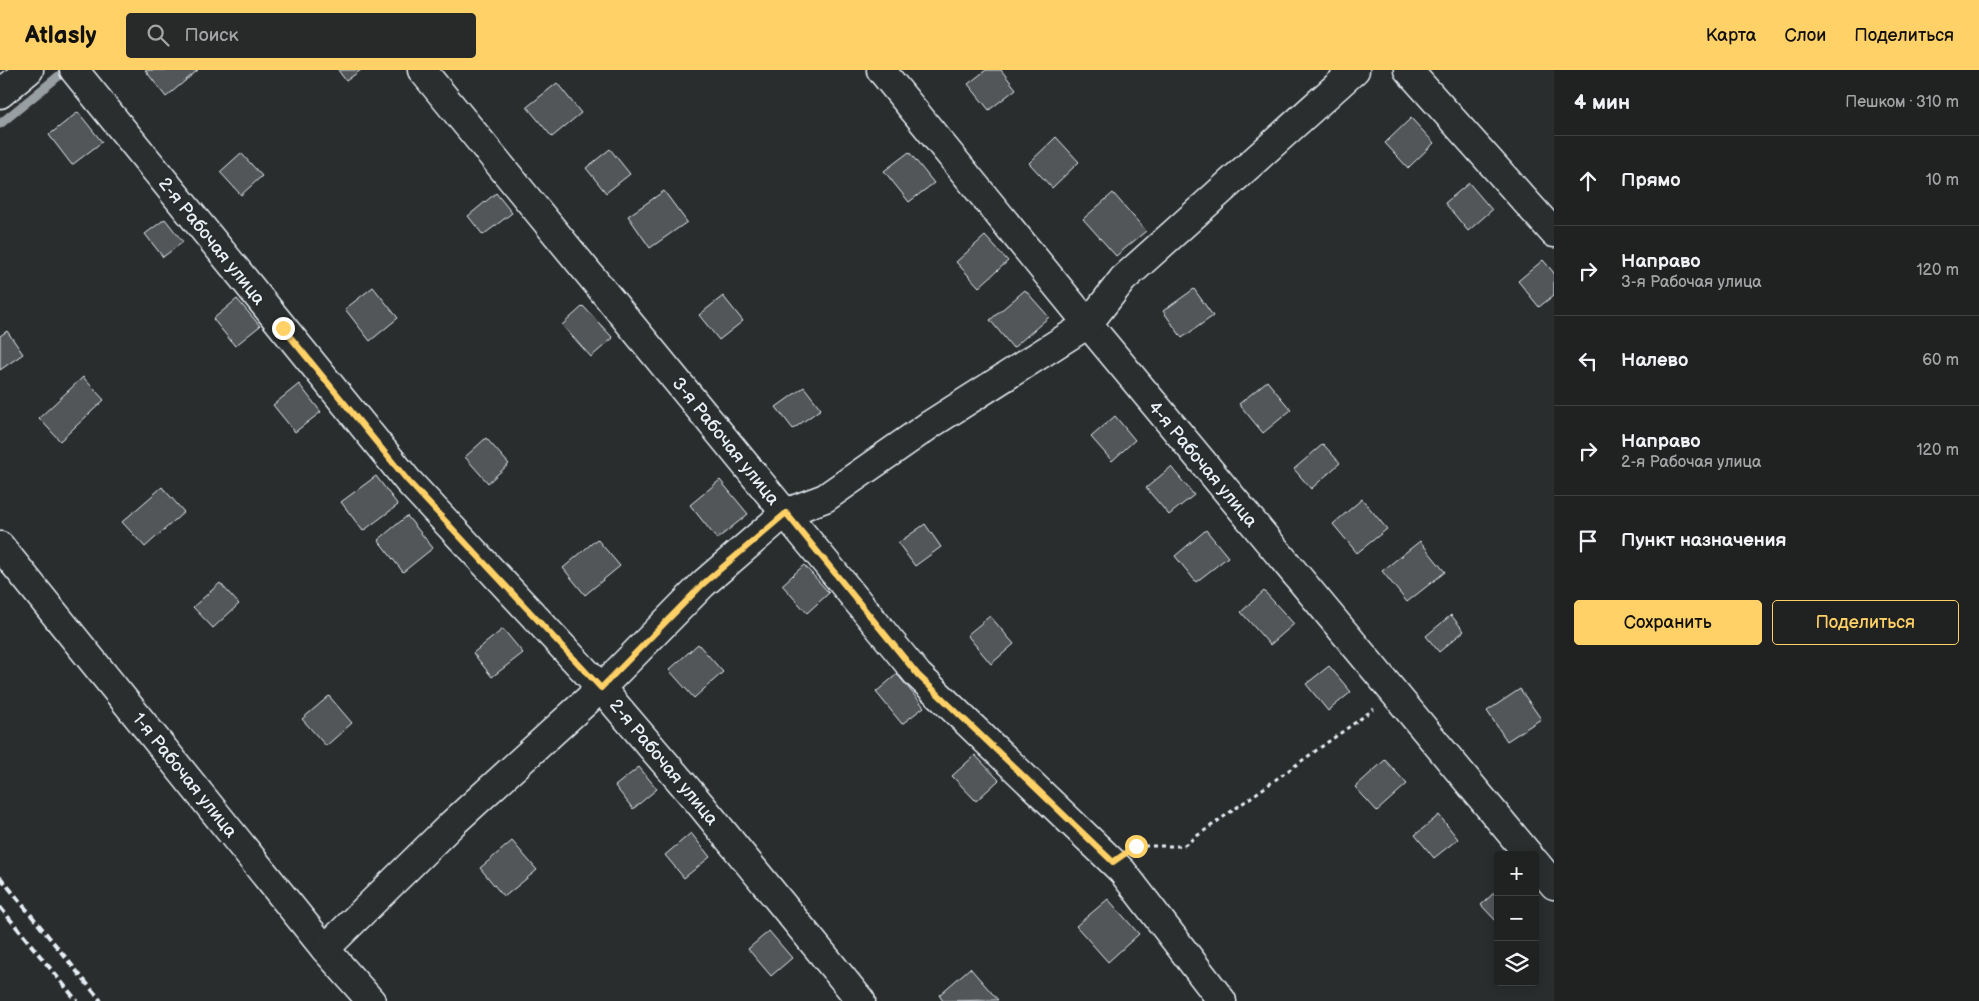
<!DOCTYPE html>
<html lang="ru">
<meta charset="utf-8">
<style>
body{margin:0;font-family:"Balsamiq Sans",sans-serif;background:#282a2a;color:#f1f3f6}
.controls{position:absolute;right:15px;bottom:15px;display:grid;overflow:hidden;border-radius:5px;box-shadow:0 2px 8px #0003}
.controls button{width:45px;height:45px;display:grid;place-items:center;padding:0;border:0;border-bottom:1px solid #3d3f40;background:#202222;color:#f1f3f6;font:25px sans-serif}
.stop{position:absolute;width:15px;height:15px;margin:-11px;border:4px solid #ffd166;border-radius:50%;background:#fff}
.stop.end{background:#ffd166;border-color:#fff;box-shadow:0 1px 5px #0008}
.list{margin:0;padding:0;list-style:none}
h2{display:flex;justify-content:space-between;align-items:center;height:65px;margin:0;padding:0 20px;font-size:21px}
h2 small{font-size:16px;font-weight:400;color:#a2a4a5}
.list li{display:grid;grid-template-columns:32px 1fr auto;gap:15px;align-items:center;box-sizing:border-box;height:90px;padding:0 20px;border-top:1px solid #3d3f40}
.list b{display:block;font-size:19px;white-space:nowrap}
.list p{margin:0;font-size:16px;white-space:nowrap;color:#a2a4a5}
.list em{font-size:16px;font-style:normal;color:#a2a4a5}
.actions{display:flex;gap:10px;padding:15px 20px}
.actions a{flex:1;padding:11px 0;border:1px solid #ffd166;border-radius:5px;text-align:center;font-size:18px;color:#ffd166}
.actions .main{background:#ffd166;color:#111}
.icon{flex:none;width:28px;height:28px;fill:none;stroke:currentColor;stroke-width:2;stroke-linecap:round;stroke-linejoin:round}
.map{position:relative;flex:none;width:1554px;height:931px;overflow:hidden}
header{display:flex;align-items:center;gap:30px;box-sizing:border-box;height:70px;padding:0 25px;background:#ffd166;color:#111}
header strong{font-size:24px}
nav{display:flex;gap:28px;margin-inline-start:auto;font-size:18px}
.search{width:350px;height:45px;background:#282a2a;display:flex;align-items:center;gap:12px;box-sizing:border-box;padding:0 18px;border-radius:5px;color:#a2a4a5;font-size:19px}
main{display:flex}
aside{flex:1;background:#202222}
.map>svg:first-child{display:block}
</style>
<header>
<strong>Atlasly</strong>
<div class="search"><svg class="icon" aria-label="search" viewBox="0 0 24 24"><circle cx="10" cy="10" r="6"/><path d="M15 15l6 6"/></svg>Поиск</div>
<nav><a>Карта</a><a>Слои</a><a>Поделиться</a></nav>
</header>
<main>
<div class="map">
<svg width="1554" height="931" viewBox="0 0 1554 931">
<rect width="100%" height="100%" fill="#2a2d2e"/>
<filter id="ink" filterUnits="userSpaceOnUse"><feTurbulence type="fractalNoise" baseFrequency=".02" numOctaves="2"/><feDisplacementMap in="SourceGraphic" scale="10" xChannelSelector="R" yChannelSelector="G"/><feConvolveMatrix kernelMatrix="1 2 1 2 8 2 1 2 1" color-interpolation-filters="sRGB"/></filter>
<g filter="url(#ink)">
<g fill="none" stroke-linecap="round" stroke-linejoin="round">
<polyline stroke="#989fa3" stroke-width="9" points="0,54 66,0"/>
</g>
<g fill="#535759" stroke="#e8f1f8">
<polygon points="145,0 198,0 166,27"/>
<polygon points="338,0 361,0 346,11"/>
<polygon points="986,0 1001,0 1016,19 989,40 968,14"/>
<polygon points="557,13 581,43 552,67 527,37"/>
<polygon points="78,42 102,72 72,95 49,65"/>
<polygon points="1411,48 1434,73 1408,98 1385,73"/>
<polygon points="1056,67 1079,92 1052,118 1029,93"/>
<polygon points="610,79 630,104 606,123 586,98"/>
<polygon points="909,82 934,113 909,132 884,101"/>
<polygon points="241,83 262,106 241,125 220,102"/>
<polygon points="1469,113 1492,140 1468,161 1445,133"/>
<polygon points="664,121 687,152 650,178 628,146"/>
<polygon points="496,123 512,143 483,165 468,146"/>
<polygon points="1113,123 1146,161 1116,186 1083,149"/>
<polygon points="165,149 183,172 163,187 145,164"/>
<polygon points="985,166 1008,191 979,217 956,192"/>
<polygon points="1543,190 1554,203 1554,225 1539,237 1518,211"/>
<polygon points="373,217 398,248 370,271 345,239"/>
<polygon points="1194,219 1213,246 1182,268 1163,241"/>
<polygon points="1025,220 1049,247 1013,278 990,250"/>
<polygon points="723,226 743,251 719,270 699,245"/>
<polygon points="237,229 260,256 235,276 213,249"/>
<polygon points="583,236 613,268 591,287 562,255"/>
<polygon points="7,261 23,284 0,300 0,266"/>
<polygon points="83,307 104,330 60,371 39,348"/>
<polygon points="1267,311 1291,340 1263,363 1239,334"/>
<polygon points="299,314 321,342 295,362 273,335"/>
<polygon points="804,317 821,339 793,359 776,337"/>
<polygon points="1115,346 1135,370 1112,391 1091,367"/>
<polygon points="486,368 509,394 488,413 465,387"/>
<polygon points="1323,374 1340,393 1311,419 1294,399"/>
<polygon points="1171,397 1194,425 1169,445 1146,418"/>
<polygon points="376,406 398,435 363,461 341,432"/>
<polygon points="720,410 748,444 717,469 690,435"/>
<polygon points="162,417 184,442 145,477 122,452"/>
<polygon points="1362,429 1387,459 1357,483 1333,454"/>
<polygon points="407,446 433,478 403,502 378,470"/>
<polygon points="925,454 941,477 915,496 898,473"/>
<polygon points="1206,460 1228,487 1196,512 1175,486"/>
<polygon points="597,469 620,496 585,525 563,498"/>
<polygon points="1420,471 1445,502 1407,532 1382,501"/>
<polygon points="804,495 829,523 807,543 782,515"/>
<polygon points="220,513 239,534 213,558 193,537"/>
<polygon points="1264,521 1294,554 1270,575 1241,542"/>
<polygon points="1451,545 1464,561 1439,582 1426,566"/>
<polygon points="990,546 1014,574 991,594 967,565"/>
<polygon points="503,559 523,583 492,607 473,583"/>
<polygon points="698,574 723,602 694,628 669,600"/>
<polygon points="1329,596 1351,622 1328,641 1306,614"/>
<polygon points="897,604 924,637 902,654 876,622"/>
<polygon points="1520,619 1541,649 1507,671 1487,641"/>
<polygon points="329,626 352,653 326,676 302,649"/>
<polygon points="975,685 999,710 976,731 952,706"/>
<polygon points="1385,690 1407,714 1377,741 1355,717"/>
<polygon points="639,697 657,719 633,739 615,716"/>
<polygon points="1439,745 1458,769 1434,788 1415,765"/>
<polygon points="691,763 710,787 684,808 665,785"/>
<polygon points="512,771 537,800 504,827 480,798"/>
<polygon points="1498,819 1498,853 1481,835"/>
<polygon points="1108,829 1139,864 1108,892 1076,856"/>
<polygon points="769,861 792,888 771,906 748,879"/>
<polygon points="970,898 998,930 943,931 939,925"/>
</g>
<g fill="none" stroke-linecap="round" stroke-linejoin="round">
<defs>
<g id="minor">
<polyline points="74,0 408,411 601,618 701,735 861,931"/>
<polyline points="422,0 918,605 1122,801 1222,931"/>
<polyline points="881,0 1088,254 1529,785"/>
<polyline points="1408,0 1554,163"/>
<polyline points="0,24 29,0"/>
<polyline points="0,476 325,879 371,931"/>
<polyline points="1535,792 1554,815"/>
<polyline points="325,879 453,753 601,618 703,514 785,443 825,428 931,354 1088,254 1123,209 1355,0"/>
</g>
</defs>
<use href="#minor" stroke="#e8f1f8" stroke-width="31"/>
<polyline stroke="#e8f1f8" stroke-width="3" stroke-dasharray="4 4" stroke-linecap="butt" points="1136,776 1183,776 1374,639"/>
<use href="#minor" stroke="#2a2d2e" stroke-width="28"/>
<g stroke="#e8f1f8" stroke-width="4" stroke-dasharray="8 4" stroke-linecap="butt">
<polyline points="0,807 101,931"/>
<polyline points="0,837 77,931"/>
</g>
</g>
</g>
<g fill="none" stroke-linecap="round" stroke-linejoin="round" filter="url(#ink)">
<polyline stroke="#ffd166" stroke-width="6" points="283,258 408,411 601,618 703,514 786,443 918,605 1113,792 1136,776"/>
</g>
<g text-anchor="middle" stroke-width="4.5" stroke-linejoin="round" paint-order="stroke">
<g font-size="18" fill="#e8f1f8" stroke="#2a2d2e">
<text transform="translate(212 171) rotate(51)" y="6">2-я Рабочая улица</text>
<text transform="translate(726 371) rotate(51)" y="6">3-я Рабочая улица</text>
<text transform="translate(1203 394) rotate(50)" y="6">4-я Рабочая улица</text>
<text transform="translate(664 692) rotate(50)" y="6">2-я Рабочая улица</text>
<text transform="translate(185 705) rotate(51)" y="6">1-я Рабочая улица</text>
</g>
</g>
</svg>
<div class="controls">
<button>+</button>
<button>−</button>
<button><svg class="icon" aria-label="layers" viewBox="0 0 24 24"><path d="M12 4l9 5-9 5-9-5zM3 14l9 5 9-5"/></svg></button>
</div>
<div class="stop" style="left:1136px;top:776px"></div>
<div class="stop end" style="left:283px;top:258px"></div>
</div>
<aside>
<h2>4 мин<small>Пешком · 310 m</small></h2>
<ul class="list">
<li><svg class="icon" aria-label="ahead" viewBox="0 0 24 24"><path d="M12 20V5M6 11l6-6 6 6"/></svg><div><b>Прямо</b></div><em>10 m</em></li>
<li><svg class="icon" aria-label="right" viewBox="0 0 24 24"><path d="M7 20v-9h11M14 6l5 5-5 5"/></svg><div><b>Направо</b><p>3-я Рабочая улица</p></div><em>120 m</em></li>
<li><svg class="icon" aria-label="left" viewBox="0 0 24 24"><path d="M17 20v-9H6M10 6l-5 5 5 5"/></svg><div><b>Налево</b></div><em>60 m</em></li>
<li><svg class="icon" aria-label="right" viewBox="0 0 24 24"><path d="M7 20v-9h11M14 6l5 5-5 5"/></svg><div><b>Направо</b><p>2-я Рабочая улица</p></div><em>120 m</em></li>
<li><svg class="icon" aria-label="arrive" viewBox="0 0 24 24"><path d="M6 21V4h12l-3 4 3 4H6"/></svg><div><b>Пункт назначения</b></div></li>
</ul>
<div class="actions"><a class="main">Сохранить</a><a>Поделиться</a></div>
</aside>
</main>
